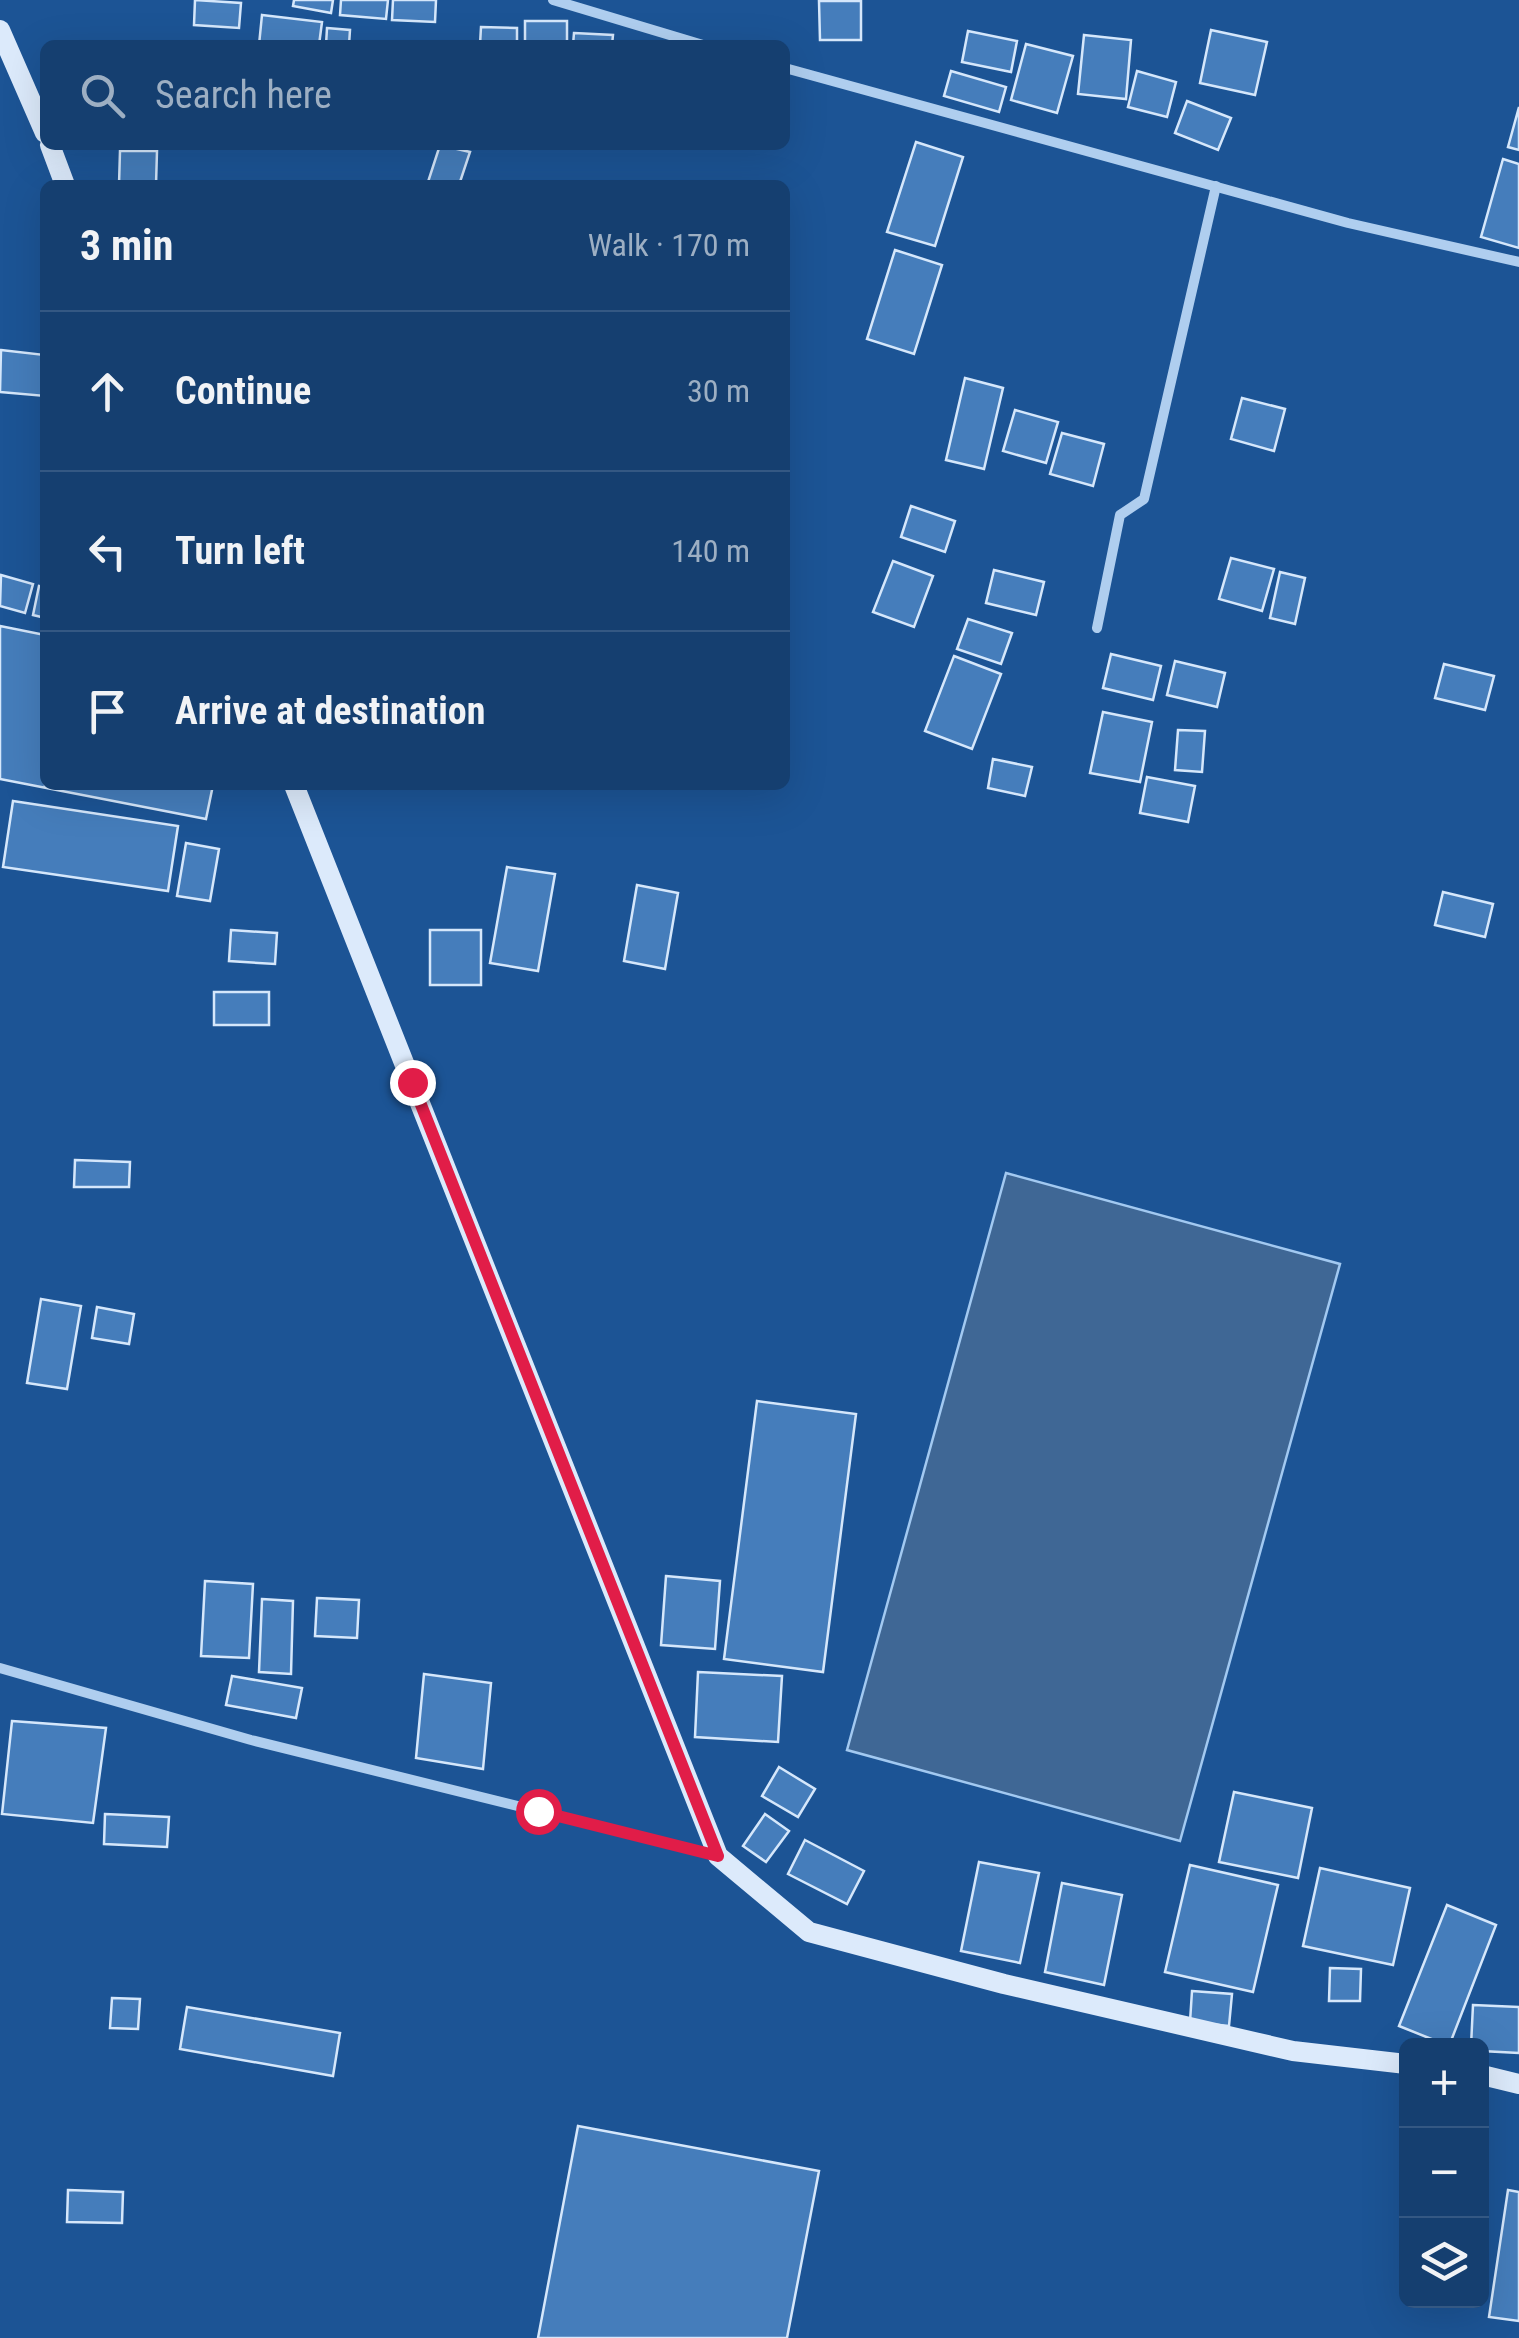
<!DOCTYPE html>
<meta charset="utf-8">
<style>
body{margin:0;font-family:"Roboto Condensed",sans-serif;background:#224a78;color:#f1f3f6}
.controls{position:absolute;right:30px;bottom:30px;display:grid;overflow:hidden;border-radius:15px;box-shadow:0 10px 40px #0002}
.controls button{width:90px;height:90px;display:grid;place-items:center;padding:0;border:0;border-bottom:2px solid #345883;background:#153f70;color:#f1f3f6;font:50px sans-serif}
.stop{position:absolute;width:30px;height:30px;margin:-22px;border:8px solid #e11d48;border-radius:50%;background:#fff}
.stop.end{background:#e11d48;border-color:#fff;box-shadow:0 2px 10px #0008}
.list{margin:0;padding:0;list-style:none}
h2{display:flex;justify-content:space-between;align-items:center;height:130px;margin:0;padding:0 40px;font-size:42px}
h2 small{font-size:32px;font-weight:400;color:#9dafc3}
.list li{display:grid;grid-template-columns:65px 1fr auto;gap:30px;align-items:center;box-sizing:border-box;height:160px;padding:0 40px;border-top:2px solid #345883}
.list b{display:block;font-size:38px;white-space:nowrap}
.list em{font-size:32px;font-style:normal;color:#9dafc3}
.icon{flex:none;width:55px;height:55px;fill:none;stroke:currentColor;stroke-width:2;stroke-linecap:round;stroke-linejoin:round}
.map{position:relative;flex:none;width:1519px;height:2338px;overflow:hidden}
.search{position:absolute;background:#153f70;box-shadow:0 10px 40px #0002;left:40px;top:40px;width:750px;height:110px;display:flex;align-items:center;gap:25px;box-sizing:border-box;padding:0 35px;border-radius:15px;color:#9dafc3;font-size:38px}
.panel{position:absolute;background:#153f70;box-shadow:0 10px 40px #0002;left:40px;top:180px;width:750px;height:610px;border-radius:15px}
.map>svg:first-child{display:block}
</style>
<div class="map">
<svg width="1519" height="2338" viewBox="0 0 1519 2338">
<rect width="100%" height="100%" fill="#1c5495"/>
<polygon fill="#3f6795" stroke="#a2c9f1" stroke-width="2.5" points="1006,1173 1340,1264 1180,1841 847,1750"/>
<g fill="#457dbb" stroke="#d5e7fb" stroke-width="2.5">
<polygon points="195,0 241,3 239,28 194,25"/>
<polygon points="294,0 333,0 331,13 293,6"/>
<polygon points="341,0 388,0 386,19 340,15"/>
<polygon points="393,0 436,0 435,22 392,20"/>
<polygon points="819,1 861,1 861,40 820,40"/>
<polygon points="262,15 322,22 319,45 259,45"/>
<rect x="525" y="21" width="42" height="24"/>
<polygon points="481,27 517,28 517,45 480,45"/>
<polygon points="327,28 350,30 349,45 326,45"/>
<polygon points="1211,30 1267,42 1255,95 1200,83"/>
<polygon points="968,31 1017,41 1011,72 962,62"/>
<polygon points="574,33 613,35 612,45 573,45"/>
<polygon points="1084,35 1131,40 1126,99 1078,94"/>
<polygon points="1026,44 1073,56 1057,113 1011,100"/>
<polygon points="951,71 1006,87 999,112 944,96"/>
<polygon points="1137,71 1176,82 1167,117 1128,107"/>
<polygon points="1187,101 1231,118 1218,150 1175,133"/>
<polygon points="1519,107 1519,150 1508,147"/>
<polygon points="916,142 963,157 935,246 887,232"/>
<polygon points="440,145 470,152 459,185 427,185"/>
<polygon points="120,151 157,151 156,185 119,185"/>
<polygon points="1503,159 1519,164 1519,248 1481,237"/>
<polygon points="895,250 942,265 914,354 867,339"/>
<polygon points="1,350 45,355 45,396 0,392"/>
<polygon points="965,378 1003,388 984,469 946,460"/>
<polygon points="1242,398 1285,409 1274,451 1231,439"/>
<polygon points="1015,410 1058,422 1046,463 1003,451"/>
<polygon points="1062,433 1104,444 1093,486 1050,474"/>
<polygon points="911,506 955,521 945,552 901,537"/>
<polygon points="1231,558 1274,569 1262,611 1219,599"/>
<polygon points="893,561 933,576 914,627 873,612"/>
<polygon points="994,570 1044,582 1036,615 986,603"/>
<polygon points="1280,572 1305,578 1295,624 1270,618"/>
<polygon points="1,575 33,584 25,613 0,606"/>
<polygon points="39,586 45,587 45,618 33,615"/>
<polygon points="968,619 1012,633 1001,664 957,649"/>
<polygon points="0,626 45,635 45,785 213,785 206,819 0,779"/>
<polygon points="1111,654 1161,666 1153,700 1103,688"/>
<polygon points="954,656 1001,674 972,749 925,731"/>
<polygon points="1175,661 1225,673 1217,707 1167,695"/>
<polygon points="1444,664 1494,676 1485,710 1435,698"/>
<polygon points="1103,712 1152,722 1140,782 1090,773"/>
<polygon points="1178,730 1205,731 1202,772 1175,770"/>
<polygon points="993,759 1032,767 1025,796 988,788"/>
<polygon points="1147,777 1195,786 1188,822 1140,813"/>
<polygon points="13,801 178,826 168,891 3,867"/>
<polygon points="186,843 219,849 210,901 177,896"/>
<polygon points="507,867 555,874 538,971 490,963"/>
<polygon points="637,885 678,893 665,969 624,961"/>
<polygon points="1443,892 1493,904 1485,937 1435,925"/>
<polygon points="231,930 277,933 275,964 229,961"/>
<rect x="430" y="930" width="51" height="55"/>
<rect x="214" y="992" width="55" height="33"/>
<polygon points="75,1160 130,1162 129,1187 74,1187"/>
<polygon points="41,1299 81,1306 67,1389 27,1383"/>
<polygon points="97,1307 134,1314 129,1344 92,1338"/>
<polygon points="757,1401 856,1414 823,1672 724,1659"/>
<polygon points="666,1576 720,1581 715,1649 661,1645"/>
<polygon points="205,1581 253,1584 249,1658 201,1656"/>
<polygon points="317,1598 359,1600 357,1638 315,1636"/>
<polygon points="262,1599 293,1601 291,1674 259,1672"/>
<polygon points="698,1672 782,1676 778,1742 695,1737"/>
<polygon points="424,1674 491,1683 483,1769 416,1758"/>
<polygon points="232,1676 302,1688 296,1718 226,1705"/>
<polygon points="12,1721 106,1728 93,1823 2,1814"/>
<polygon points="779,1767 815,1789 798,1817 762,1796"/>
<polygon points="1234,1792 1312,1808 1298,1878 1219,1862"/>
<polygon points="105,1814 169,1817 167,1847 104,1844"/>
<polygon points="765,1814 789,1831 766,1862 743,1846"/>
<polygon points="805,1840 864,1871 847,1904 788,1874"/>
<polygon points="979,1862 1039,1873 1020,1963 961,1951"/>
<polygon points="1190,1865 1278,1885 1253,1992 1165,1972"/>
<polygon points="1320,1868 1410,1888 1393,1965 1303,1946"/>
<polygon points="1062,1883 1122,1895 1104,1985 1045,1972"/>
<polygon points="1447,1905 1496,1925 1449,2046 1399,2026"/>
<polygon points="1330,1968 1361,1969 1360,2001 1329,2001"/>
<polygon points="1192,1991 1232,1994 1229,2026 1190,2022"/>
<polygon points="112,1998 140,1999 138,2029 110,2028"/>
<polygon points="1473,2005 1519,2007 1519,2053 1482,2051 1482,2046 1471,2046"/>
<polygon points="187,2007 340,2033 333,2076 180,2049"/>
<polygon points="578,2126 819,2171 787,2338 538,2338"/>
<polygon points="68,2190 123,2192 122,2223 67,2222"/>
<polygon points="1508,2190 1519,2192 1519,2321 1489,2317"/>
</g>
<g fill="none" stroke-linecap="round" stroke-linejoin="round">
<g stroke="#afceef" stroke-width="10">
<polyline points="553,0 703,45"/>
<polyline points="785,68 1348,223 1519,262"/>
<polyline points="1097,628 1120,515 1144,499 1216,186"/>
<polyline points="0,1668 251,1740 715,1855"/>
</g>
<g stroke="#dceafb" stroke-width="20">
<polyline points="0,30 45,133"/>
<polyline points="50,145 65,185"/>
<polyline points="294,785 718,1856 809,1932 1004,1984 1293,2051 1406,2064"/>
<polyline points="1482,2075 1519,2084"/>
</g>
</g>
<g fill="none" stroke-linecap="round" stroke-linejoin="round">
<polyline stroke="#e11d48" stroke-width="12" points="412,1082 718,1856 538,1811"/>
</g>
</svg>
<div class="controls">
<button>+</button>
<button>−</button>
<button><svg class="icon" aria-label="layers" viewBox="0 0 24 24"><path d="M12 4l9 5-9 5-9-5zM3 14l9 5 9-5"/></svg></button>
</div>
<div class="stop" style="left:538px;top:1811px"></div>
<div class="stop end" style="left:412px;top:1082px"></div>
<div class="search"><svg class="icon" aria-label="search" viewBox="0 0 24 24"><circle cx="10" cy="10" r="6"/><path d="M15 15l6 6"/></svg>Search here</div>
<section class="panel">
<h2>3 min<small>Walk · 170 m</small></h2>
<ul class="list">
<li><svg class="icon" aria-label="ahead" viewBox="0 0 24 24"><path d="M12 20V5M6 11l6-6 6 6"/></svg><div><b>Continue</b></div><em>30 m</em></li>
<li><svg class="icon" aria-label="left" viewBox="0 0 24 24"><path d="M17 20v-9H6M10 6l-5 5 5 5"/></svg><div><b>Turn left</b></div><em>140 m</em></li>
<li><svg class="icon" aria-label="arrive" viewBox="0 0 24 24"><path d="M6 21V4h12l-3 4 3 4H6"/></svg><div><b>Arrive at destination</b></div></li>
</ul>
</section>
</div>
